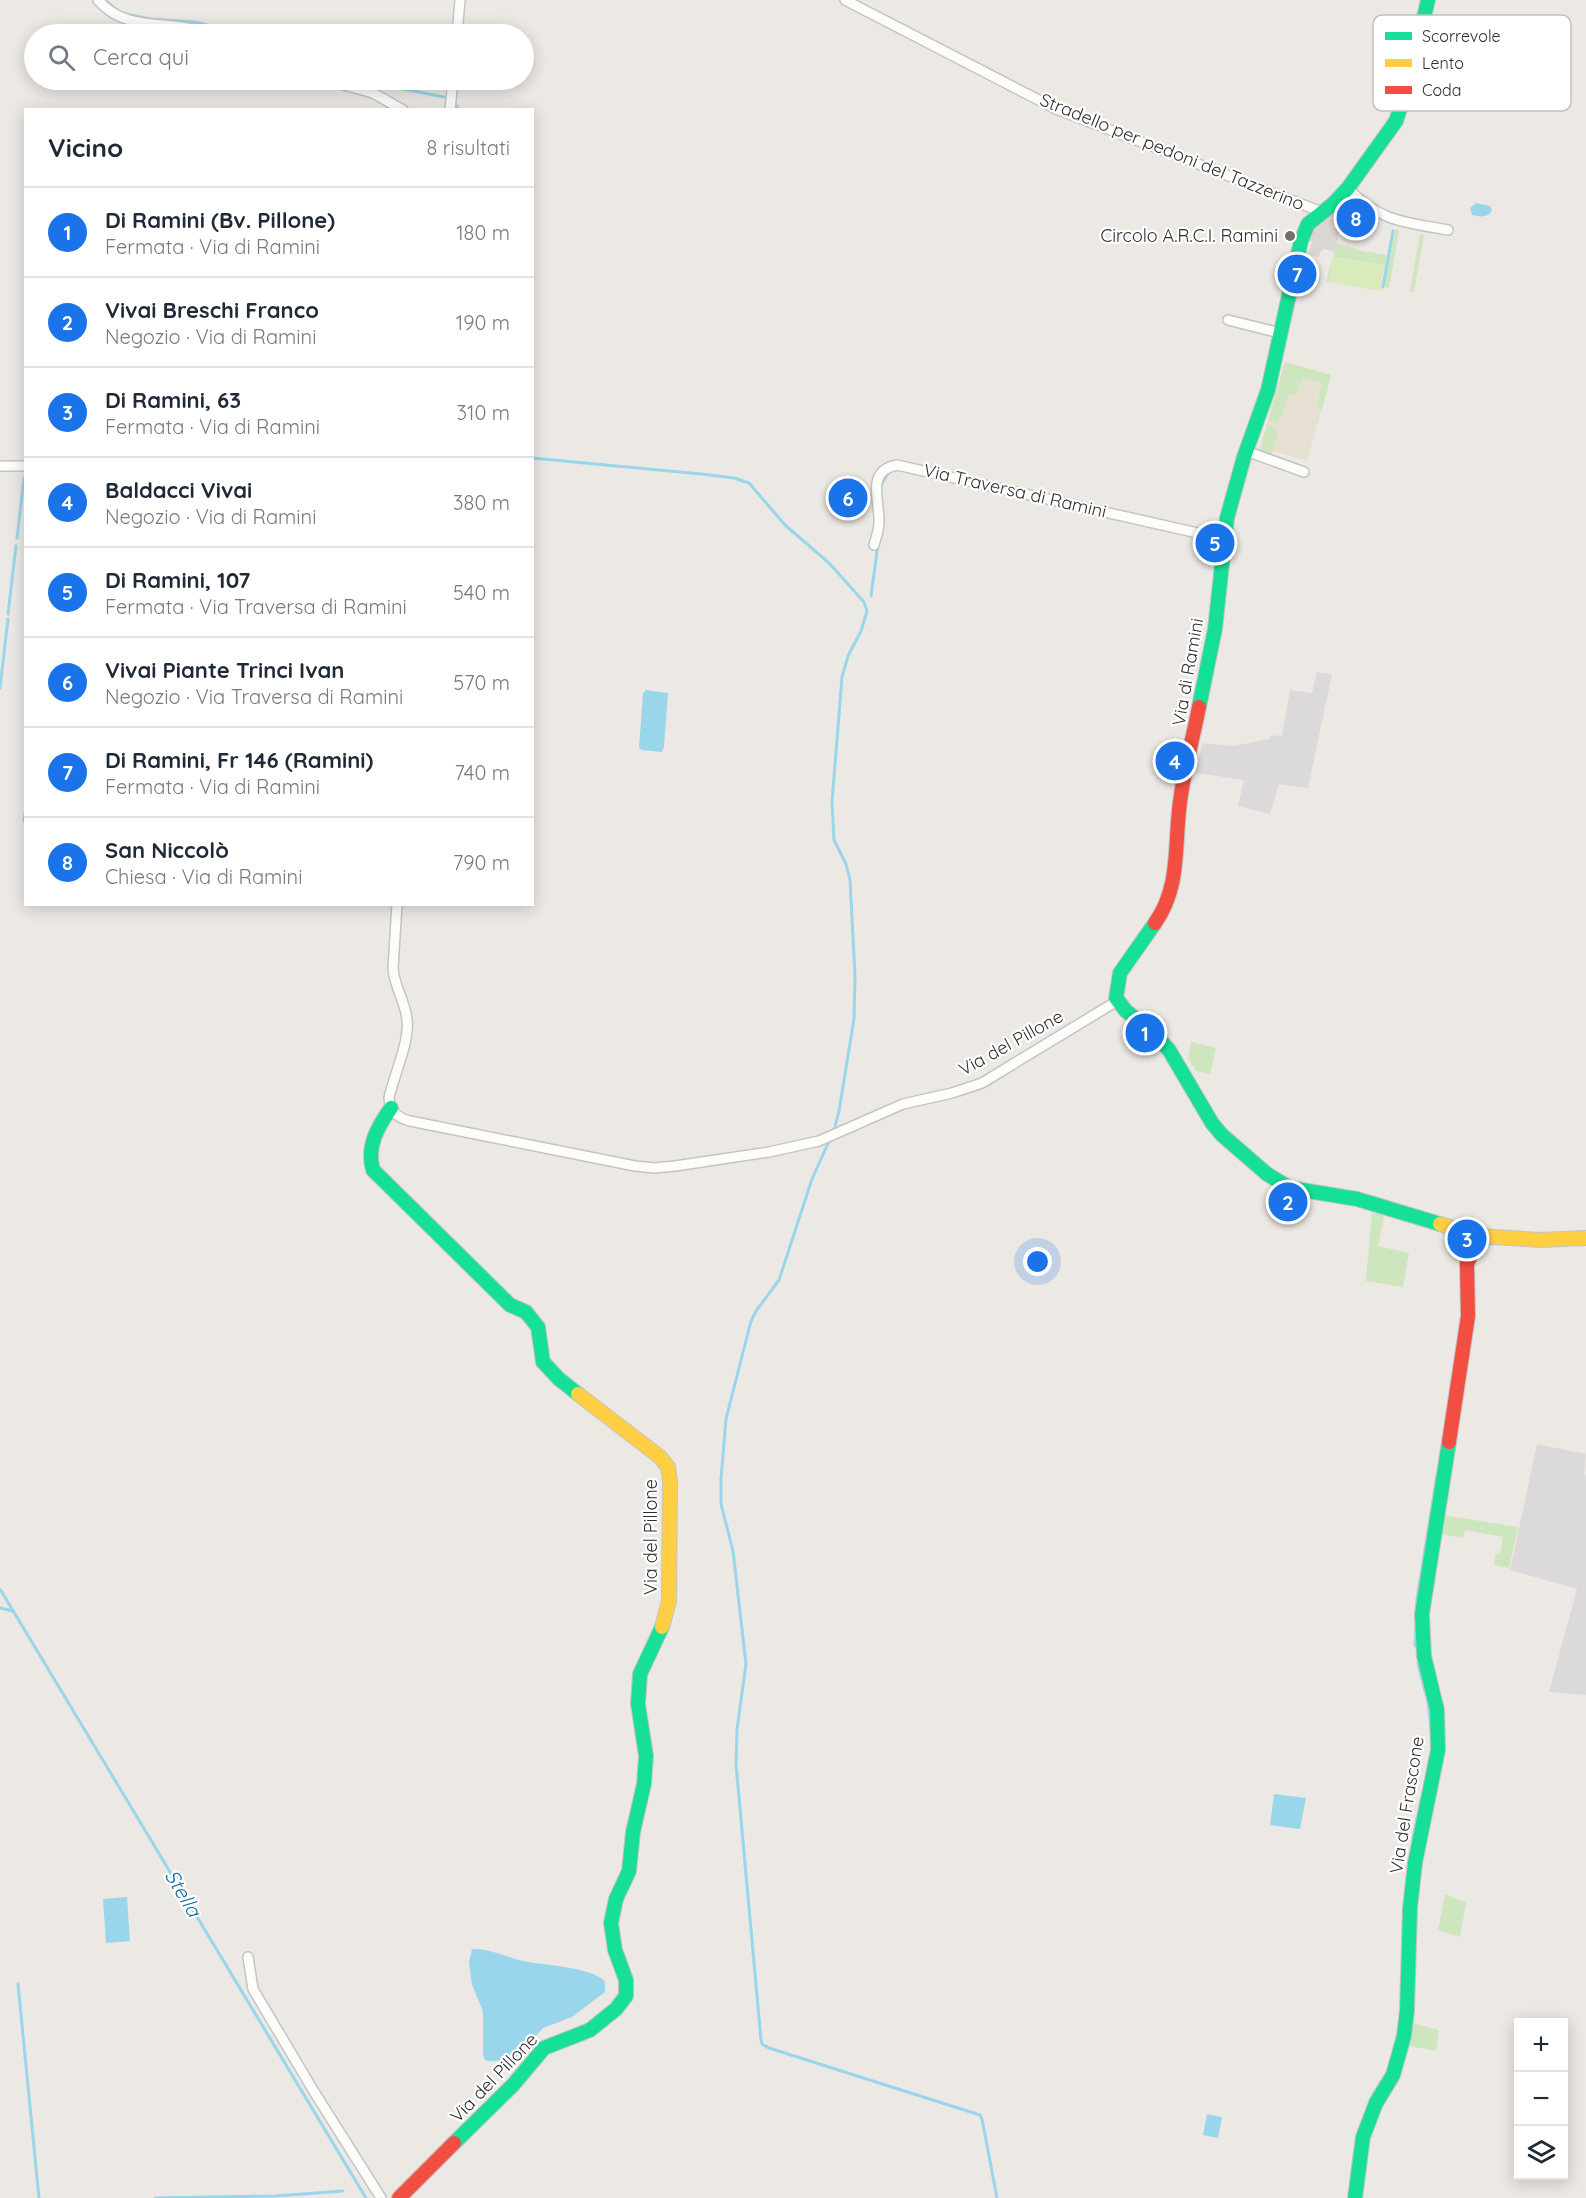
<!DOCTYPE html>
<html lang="it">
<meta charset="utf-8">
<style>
body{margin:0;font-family:Quicksand,sans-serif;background:#f6f6f7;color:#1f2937}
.controls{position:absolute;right:18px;bottom:18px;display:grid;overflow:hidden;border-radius:0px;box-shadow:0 3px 15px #0003}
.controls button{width:54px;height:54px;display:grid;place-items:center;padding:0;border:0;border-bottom:2px solid #e0e1e3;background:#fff;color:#1f2937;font:30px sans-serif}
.you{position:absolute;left:1038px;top:1262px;width:21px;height:21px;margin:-15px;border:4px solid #fff;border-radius:50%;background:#1a73e8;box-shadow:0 0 0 9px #1a73e833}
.badge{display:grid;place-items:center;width:39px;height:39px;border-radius:50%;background:#1a73e8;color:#fff;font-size:20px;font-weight:700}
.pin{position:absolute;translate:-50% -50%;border:3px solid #fff;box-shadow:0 2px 6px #0006}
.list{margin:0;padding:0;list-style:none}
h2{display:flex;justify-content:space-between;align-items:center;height:78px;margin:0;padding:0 24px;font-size:26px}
h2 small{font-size:20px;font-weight:400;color:#747a83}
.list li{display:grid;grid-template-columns:39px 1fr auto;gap:18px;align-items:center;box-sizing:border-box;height:90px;padding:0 24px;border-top:2px solid #e0e1e3}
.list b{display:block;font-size:22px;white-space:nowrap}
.list p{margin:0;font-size:20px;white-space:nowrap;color:#747a83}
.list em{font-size:20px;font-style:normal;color:#747a83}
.icon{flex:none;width:33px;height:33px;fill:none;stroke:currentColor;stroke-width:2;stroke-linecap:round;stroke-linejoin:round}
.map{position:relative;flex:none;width:1586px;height:2198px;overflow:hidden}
.search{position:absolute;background:#fff;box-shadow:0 3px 15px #0003;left:24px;top:24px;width:510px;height:66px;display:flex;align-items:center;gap:15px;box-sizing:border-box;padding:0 21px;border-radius:33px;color:#747a83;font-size:22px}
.panel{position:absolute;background:#fff;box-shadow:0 3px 15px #0003;left:24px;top:108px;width:510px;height:798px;border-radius:0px}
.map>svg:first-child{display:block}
</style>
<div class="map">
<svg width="1586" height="2198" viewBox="0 0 1586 2198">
<rect width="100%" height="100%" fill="#ece8e4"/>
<g fill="#dcd9db">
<polygon points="1317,672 1332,674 1308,788 1279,784 1270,814 1238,806 1244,780 1196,773 1202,743 1234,746 1269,739 1271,735 1282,736 1290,690 1312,693"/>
<polygon points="1537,1444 1586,1454 1584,1473 1586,1477 1586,1695 1549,1692 1577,1589 1510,1570"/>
</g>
<polygon fill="#e6e0d3" points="1285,362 1331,375 1307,461 1273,451 1271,456 1259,452"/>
<g fill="#cee6be">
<polygon points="1395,230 1399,230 1389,288 1384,287"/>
<polygon points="1420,234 1424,235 1414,292 1410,292"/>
<polygon points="1337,243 1363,251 1387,255 1385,265 1333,257 1329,282 1326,282"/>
<polygon points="1285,362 1331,375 1322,409 1317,408 1322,383 1302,377 1296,396 1289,394 1281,419 1279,419 1277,423 1268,420"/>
<polygon points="1267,425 1276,427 1275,432 1278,433 1271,456 1259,452"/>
<polygon points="1191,1042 1216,1048 1210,1074 1196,1071 1188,1058"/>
<polygon points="1372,1211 1381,1213 1384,1217 1378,1246 1409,1253 1403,1287 1366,1281"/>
<polygon points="1443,1515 1518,1527 1509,1568 1494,1565 1496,1553 1500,1554 1503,1537 1465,1530 1463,1538 1440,1534"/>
<polygon points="1445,1894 1466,1903 1460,1937 1438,1930"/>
<polygon points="1409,2022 1439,2030 1436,2051 1405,2045"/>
</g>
<polygon fill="#d9eabb" points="1333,257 1385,265 1380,291 1329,282"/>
<polygon fill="#dad6d2" points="1336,209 1333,227 1340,229 1335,252 1324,249 1321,251 1319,257 1308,254 1312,242 1306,240 1311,229"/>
<g fill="#99d6ec">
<path d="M1476 203 1490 206 1492 210C1489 218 1480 217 1472 215L1470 208Z"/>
<polygon points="646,690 668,693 664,747 662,752 642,750 639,748 643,693"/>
<polygon points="1274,1794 1306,1798 1300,1829 1270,1825"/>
<polygon points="127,1897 130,1941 106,1943 103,1899"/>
<path d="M472 1949C489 1948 506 1957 523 1961 541 1965 594 1967 605 1982V1992L572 2017 543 2028 514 2060 488 2061 485 2060 483 2054V2011L472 1985 469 1962Z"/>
<polygon points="1207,2114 1222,2117 1218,2138 1203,2135"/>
</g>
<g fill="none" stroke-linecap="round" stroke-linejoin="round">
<g stroke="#99d6ec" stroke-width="3">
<polyline points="105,0 117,10"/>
<polyline points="126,14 150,19 196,22 240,34"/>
<polyline points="357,80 444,97"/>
<polyline points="457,106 458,110"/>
<polyline points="1383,287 1393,231"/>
<polyline points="532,458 701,474 734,478 749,483 785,525 829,563 864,602 867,611 861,631 848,656 842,677 832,802 834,840 846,864 850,880 855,975 854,1019 839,1111 834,1131"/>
<polyline points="881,485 888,473"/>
<polyline points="17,538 24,478"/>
<polyline points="871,596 878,544"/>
<polyline points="8,614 16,546"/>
<polyline points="0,688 8,619"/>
<polyline points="24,821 26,807"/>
<polyline points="830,1139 812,1179 779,1280 756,1311 751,1321 726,1419 721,1479 721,1504 733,1551 746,1664 737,1729 736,1764 761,2040 762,2044 769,2048 980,2115 982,2119 997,2198"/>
<polyline points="0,1589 366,2198"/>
<polyline points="0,1608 13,1611"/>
<polyline points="1415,1646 1417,1599 1437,1475"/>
<polyline points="1418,1664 1428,1702 1431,1729"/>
<polyline points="1413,1838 1421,1800"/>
<polyline points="18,1984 39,2198"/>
<polyline points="1370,2100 1380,2083"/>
<polyline points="1351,2178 1355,2149"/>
<polyline points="155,2198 275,2196 343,2191"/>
</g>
<defs>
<g id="street">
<path d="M98 0C120 26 151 23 182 27 194 29 205 32 216 34"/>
<polyline points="845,0 1056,109 1322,212"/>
<polyline points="457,34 460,0"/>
<polyline points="326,80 373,93 403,110"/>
<polyline points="450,110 453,80"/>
<path d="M1348 188C1380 222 1404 222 1448 230"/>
<polyline points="1228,320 1280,333"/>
<polyline points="1246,451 1304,472"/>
<polyline points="0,466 26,466"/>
<path d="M874 545C876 538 879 530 879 522 880 501 865 471 897 465L1224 539"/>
<path d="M397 904 393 968C394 986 405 1001 407 1019 410 1041 394 1075 389 1098 390 1111 397 1118 410 1121L635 1166 654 1168 675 1166 769 1152 819 1141 903 1104 952 1093 982 1083 1117 1001"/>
<polyline points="248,1957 253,1989 313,2090 381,2198"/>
</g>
<g id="fast">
<polyline points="1199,707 1215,629 1227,518 1244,457 1268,390 1301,241 1308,224 1333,204 1348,188 1396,121 1409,82 1428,0"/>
<polyline points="1155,923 1120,973 1116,998 1126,1011 1153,1032 1169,1050 1212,1123 1222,1135 1267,1174 1290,1188 1357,1199 1440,1224"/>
<path d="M391 1108C378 1126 366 1147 373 1170L510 1305 526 1312 538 1327 543 1362 559 1379 578 1394"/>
<polyline points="454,2143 513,2085 544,2048 590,2030 616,2009 626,1996 626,1980 615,1950 611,1923 616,1899 629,1871 633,1832 644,1784 646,1756 638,1704 640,1674 662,1627"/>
<polyline points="1355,2198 1363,2137 1376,2103 1393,2075 1404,2036 1407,2010 1410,1908 1415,1863 1438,1750 1437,1710 1424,1656 1422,1614 1449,1442"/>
</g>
<g id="slow">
<polyline points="1440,1224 1479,1236 1539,1240 1586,1238"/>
<polyline points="578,1394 660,1457 668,1467 670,1481 669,1601 662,1627"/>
</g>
<g id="jam">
<path d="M1155 923C1181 886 1174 845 1180 802 1184 770 1193 738 1199 707"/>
<polyline points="1449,1442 1468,1316 1467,1264 1479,1236"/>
<polyline points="399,2198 454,2143"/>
</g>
</defs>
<use href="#street" stroke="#c5c4c5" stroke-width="12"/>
<use href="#fast" stroke="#c5c4c5" stroke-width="16"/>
<use href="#slow" stroke="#c5c4c5" stroke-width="16"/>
<use href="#jam" stroke="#c5c4c5" stroke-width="16"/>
<use href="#street" stroke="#fcfcfb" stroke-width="9"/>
<use href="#fast" stroke="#16e098" stroke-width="14"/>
<use href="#slow" stroke="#ffcf43" stroke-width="14"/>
<use href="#jam" stroke="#f24e42" stroke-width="14"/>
</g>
<circle fill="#706f6e" stroke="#fff" stroke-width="2" cx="1290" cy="236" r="6"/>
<g text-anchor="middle" stroke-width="4.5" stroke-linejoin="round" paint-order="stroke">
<g font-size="18" fill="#2e2e2e" stroke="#fff">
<text transform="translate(1172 152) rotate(22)" y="6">Stradello per pedoni del Tazzerino</text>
<text transform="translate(1015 491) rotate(13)" y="6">Via Traversa di Ramini</text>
<text transform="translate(1188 672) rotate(-80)" y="6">Via di Ramini</text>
<text transform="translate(1011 1043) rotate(-29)" y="6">Via del Pillone</text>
<text transform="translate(651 1537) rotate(-90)" y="6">Via del Pillone</text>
<text transform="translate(1407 1805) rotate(-81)" y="6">Via del Frascone</text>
<text transform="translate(494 2078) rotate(-46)" y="6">Via del Pillone</text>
</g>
<g font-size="18" fill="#2e2e2e" stroke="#fff" text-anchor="end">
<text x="1278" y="242">Circolo A.R.C.I. Ramini</text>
</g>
<g font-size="20" font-style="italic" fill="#0d6fa3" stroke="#fff">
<text transform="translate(183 1893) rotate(59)" y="7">Stella</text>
</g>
</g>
<rect x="1373" y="15" width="198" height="96" rx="9" fill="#fff" stroke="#c0c0c0" stroke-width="1.5"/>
<rect x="1385" y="32" width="27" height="8" fill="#16e098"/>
<rect x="1385" y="59" width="27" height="8" fill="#ffcf43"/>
<rect x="1385" y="86" width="27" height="8" fill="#f24e42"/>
<g font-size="16" fill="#2e2e2e">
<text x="1422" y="42">Scorrevole</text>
<text x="1422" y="69">Lento</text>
<text x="1422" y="96">Coda</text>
</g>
</svg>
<div class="controls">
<button>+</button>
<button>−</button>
<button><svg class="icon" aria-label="layers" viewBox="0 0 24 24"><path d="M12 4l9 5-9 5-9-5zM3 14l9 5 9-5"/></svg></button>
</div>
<div class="you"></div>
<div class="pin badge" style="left:1145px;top:1033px">1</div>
<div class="pin badge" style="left:1288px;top:1202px">2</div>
<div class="pin badge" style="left:1467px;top:1239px">3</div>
<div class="pin badge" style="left:1175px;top:761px">4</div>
<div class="pin badge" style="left:1215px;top:543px">5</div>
<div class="pin badge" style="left:848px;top:498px">6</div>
<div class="pin badge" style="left:1297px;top:274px">7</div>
<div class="pin badge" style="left:1356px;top:218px">8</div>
<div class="search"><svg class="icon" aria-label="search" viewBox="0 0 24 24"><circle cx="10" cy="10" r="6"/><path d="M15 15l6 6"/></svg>Cerca qui</div>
<section class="panel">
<h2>Vicino<small>8 risultati</small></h2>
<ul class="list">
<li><span class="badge">1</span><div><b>Di Ramini (Bv. Pillone)</b><p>Fermata · Via di Ramini</p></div><em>180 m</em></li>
<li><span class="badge">2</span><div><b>Vivai Breschi Franco</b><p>Negozio · Via di Ramini</p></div><em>190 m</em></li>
<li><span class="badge">3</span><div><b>Di Ramini, 63</b><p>Fermata · Via di Ramini</p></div><em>310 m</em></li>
<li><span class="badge">4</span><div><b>Baldacci Vivai</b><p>Negozio · Via di Ramini</p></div><em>380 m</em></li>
<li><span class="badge">5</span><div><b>Di Ramini, 107</b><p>Fermata · Via Traversa di Ramini</p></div><em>540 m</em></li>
<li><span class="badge">6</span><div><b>Vivai Piante Trinci Ivan</b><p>Negozio · Via Traversa di Ramini</p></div><em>570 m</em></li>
<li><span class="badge">7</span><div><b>Di Ramini, Fr 146 (Ramini)</b><p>Fermata · Via di Ramini</p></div><em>740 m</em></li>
<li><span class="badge">8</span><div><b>San Niccolò</b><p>Chiesa · Via di Ramini</p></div><em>790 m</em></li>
</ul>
</section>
</div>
